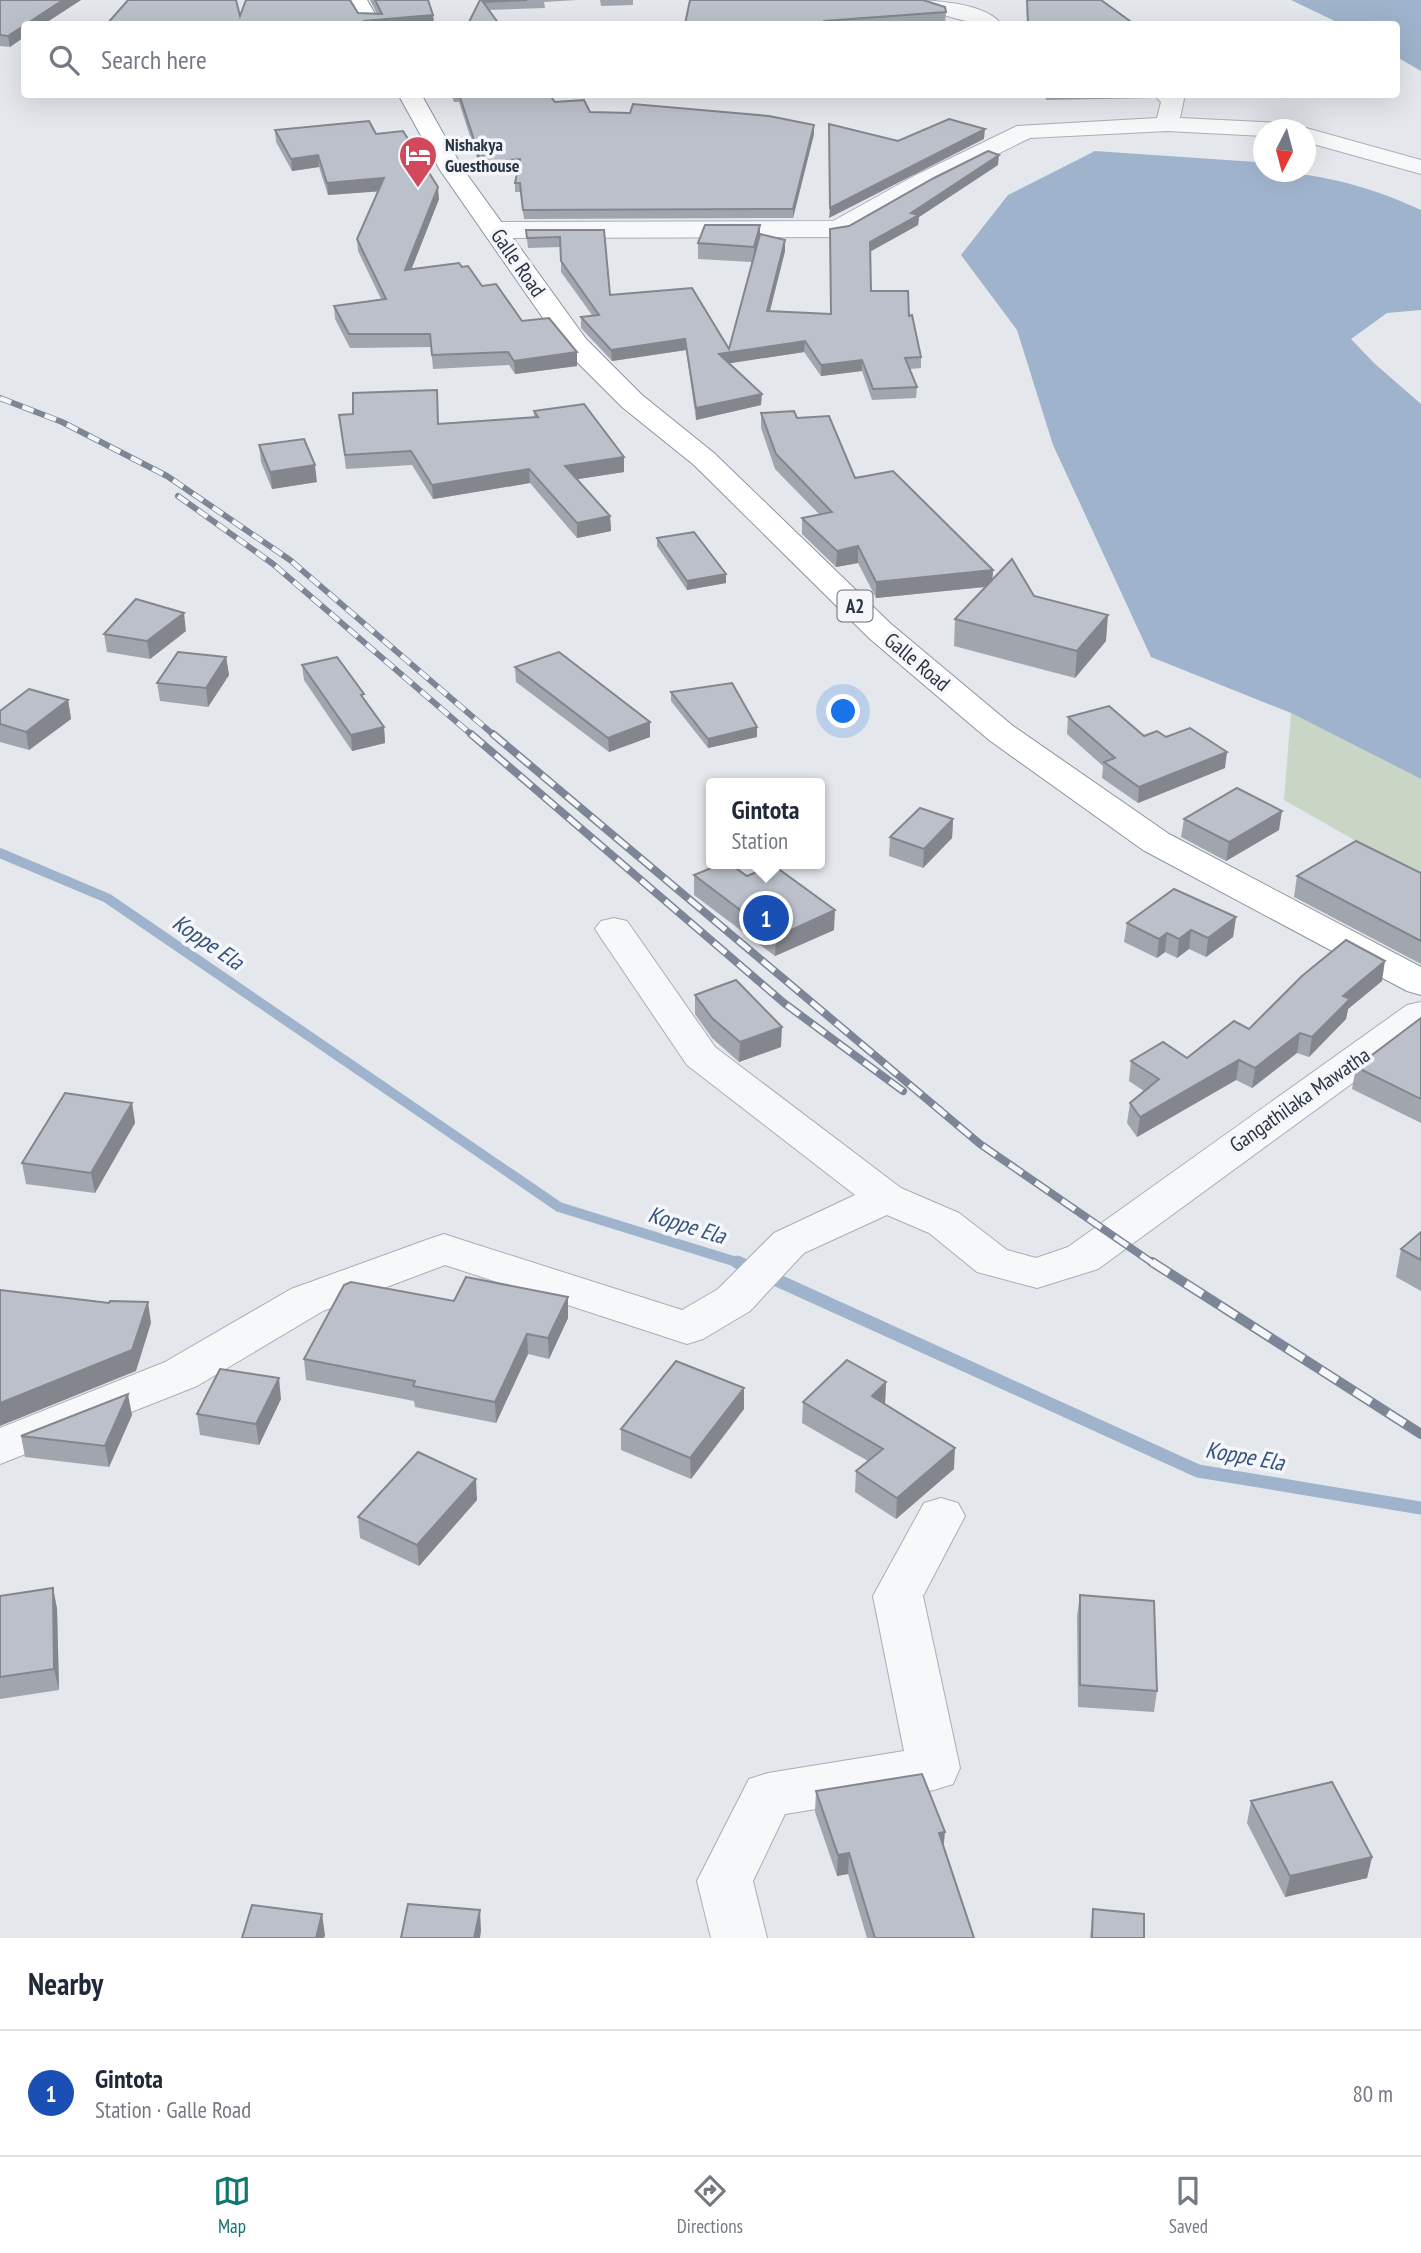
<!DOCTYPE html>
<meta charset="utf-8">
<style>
body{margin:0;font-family:"PT Sans Narrow",sans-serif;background:#f2f2f3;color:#1f2937}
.compass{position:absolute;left:1253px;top:119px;width:63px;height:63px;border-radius:50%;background:#fff;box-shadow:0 7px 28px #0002;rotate:186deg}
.you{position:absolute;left:844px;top:712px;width:24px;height:24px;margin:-18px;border:5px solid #fff;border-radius:50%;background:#1a73e8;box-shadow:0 0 0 10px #1a73e833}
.badge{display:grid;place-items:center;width:46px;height:46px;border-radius:50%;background:#0f766e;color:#fff;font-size:23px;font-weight:700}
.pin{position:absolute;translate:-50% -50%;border:4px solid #fff;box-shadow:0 2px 7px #0006}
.popup{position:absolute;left:706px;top:778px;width:119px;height:91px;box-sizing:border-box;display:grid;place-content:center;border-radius:7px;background:#fff;filter:drop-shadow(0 2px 5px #0005);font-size:23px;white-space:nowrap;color:#747a83}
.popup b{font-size:26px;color:#1f2937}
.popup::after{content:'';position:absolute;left:50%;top:100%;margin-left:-14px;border:14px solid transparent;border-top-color:#fff}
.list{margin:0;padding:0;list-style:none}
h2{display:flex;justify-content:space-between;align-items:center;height:91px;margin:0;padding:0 28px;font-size:30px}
h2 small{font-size:23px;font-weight:400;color:#747a83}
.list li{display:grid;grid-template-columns:46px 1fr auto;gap:21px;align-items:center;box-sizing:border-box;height:126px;padding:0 28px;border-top:2px solid #e0e1e3}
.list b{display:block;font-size:26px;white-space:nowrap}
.list p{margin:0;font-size:23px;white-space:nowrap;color:#747a83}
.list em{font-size:23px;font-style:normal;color:#747a83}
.icon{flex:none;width:38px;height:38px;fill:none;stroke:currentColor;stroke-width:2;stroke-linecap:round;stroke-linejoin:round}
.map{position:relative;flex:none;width:1421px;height:1938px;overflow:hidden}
.search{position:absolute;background:#fff;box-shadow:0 7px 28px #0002;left:21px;right:21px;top:21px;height:77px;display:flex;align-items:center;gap:18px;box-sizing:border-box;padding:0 24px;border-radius:7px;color:#747a83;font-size:26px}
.sheet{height:217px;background:#fff}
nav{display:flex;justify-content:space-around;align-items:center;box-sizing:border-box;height:98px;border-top:2px solid #e0e1e3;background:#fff;font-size:19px;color:#747a83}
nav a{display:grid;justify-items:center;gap:4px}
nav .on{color:#0f766e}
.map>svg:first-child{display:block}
</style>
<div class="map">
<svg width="1421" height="1938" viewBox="0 0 1421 1938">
<rect width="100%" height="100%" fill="#e4e7ec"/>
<polygon fill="#c9d6c5" points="1291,713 1421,779 1421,878 1284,800"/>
<g fill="#9fb4cc">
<polygon points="1291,0 1421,0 1421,71 1397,57 1396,24 1341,24"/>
<path d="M1095 151 1256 162 1263 163 1264 172C1318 172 1371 187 1421 210V310L1387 313 1351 339 1374 363 1421 404V779L1291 713 1151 657 1053 445 1017 330 961 255 1008 195Z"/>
</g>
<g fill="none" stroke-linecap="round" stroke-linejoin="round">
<polyline stroke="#9fb4cc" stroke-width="10" points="0,853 107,898 559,1207 743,1264"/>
<polyline stroke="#9fb4cc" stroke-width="13" points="737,1262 1198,1471 1421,1508"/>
<defs>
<g id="minor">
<path d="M906 0C930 0 985 2 1001 24 970 27 939 12 909 4Z"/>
<polygon points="1153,94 1181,94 1184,99 1180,118 1285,123 1293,125 1296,130 1264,130 1264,136 1167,131 1030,138 932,186 847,234 838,237 495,238 486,235 482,230 486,225 495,222 833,221 914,176 1017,126 1157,118 1161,102"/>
<polygon points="1306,128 1421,160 1421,174 1306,142 1306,130 1300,130"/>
<polygon points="614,918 627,921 715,1047 901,1188 959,1213 1007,1250 1036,1258 1068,1247 1407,1005 1421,1002 1421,1033 1098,1269 1037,1288 977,1272 929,1233 887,1215 804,1253 750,1311 703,1339 687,1344 445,1265 323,1311 197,1386 0,1464 0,1428 165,1362 291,1289 429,1239 444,1234 459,1239 682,1310 718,1289 774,1233 855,1195 687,1065 595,929 601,921"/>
<polygon points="941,1498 958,1503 965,1516 923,1596 960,1768 953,1784 934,1790 785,1814 753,1881 767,1938 711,1938 697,1881 749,1779 768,1773 904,1751 873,1596 924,1503"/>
</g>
<g id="highway">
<polygon points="347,0 367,0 381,24 361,24"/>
<polygon points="398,94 421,94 463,169 586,339 642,395 714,453 891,624 1013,726 1169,834 1421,967 1421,995 1407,991 1143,850 989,740 869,638 694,465 622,407 566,351 440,170"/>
</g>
</defs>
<use href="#minor" stroke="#a9aeb7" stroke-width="2"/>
<use href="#highway" stroke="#8b94a3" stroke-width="2"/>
<use href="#minor" fill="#f7f8fa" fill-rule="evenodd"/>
<use href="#highway" fill="#fff" fill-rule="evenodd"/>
<defs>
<g id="rail-far2">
<polyline points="0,398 62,422 167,476 290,560 495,736"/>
<polyline points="178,496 273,564 473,736"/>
</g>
<g id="rail-far1">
<polyline points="471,734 784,1003 903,1091"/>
<polyline points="493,734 980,1144 1154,1264"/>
</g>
<polyline id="rail" points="1152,1262 1421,1434"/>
</defs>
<use href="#rail-far2" stroke="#7d8696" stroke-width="6"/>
<use href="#rail-far1" stroke="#7d8696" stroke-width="8"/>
<use href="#rail" stroke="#7d8696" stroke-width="10"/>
<use href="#rail-far2" stroke="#f4f6f9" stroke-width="4.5" stroke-dasharray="12" stroke-linecap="butt"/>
<use href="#rail-far1" stroke="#f4f6f9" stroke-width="5" stroke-dasharray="16" stroke-linecap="butt"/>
<use href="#rail" stroke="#f4f6f9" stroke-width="7" stroke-dasharray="20" stroke-linecap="butt"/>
</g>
<g fill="#a1a5ae">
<polygon points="0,0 81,0 44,24 24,24 24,37 10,47 0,46"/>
<polygon points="370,0 428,0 433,15 434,24 107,24 240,16 358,13 377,14"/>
<polygon points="480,0 577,0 544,2 545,8 489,10"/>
<polygon points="600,0 633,0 633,5 601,6"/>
<polygon points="946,12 945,23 926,24 685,24"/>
<polygon points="451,94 534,94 590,112 814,125 814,134 793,218 524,219 520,192 515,192 515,183 518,169 487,172 480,158 477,158 459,102 454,102"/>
<polygon points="1045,94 1154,94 1153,98 1046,100"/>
<polygon points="275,130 376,134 439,199 411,270 462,267 482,286 522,321 577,366 515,374 509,365 433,369 431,347 350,348 335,319 334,306 381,299 358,251 357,239 378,191 328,195 319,167 292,171 276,142"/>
<polygon points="998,165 919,217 918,225 870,252 871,291 909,316 921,357 921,368 910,369 917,387 916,398 872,400 862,371 821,376 804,352 729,363 761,405 696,420 686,350 612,361 581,328 581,317 592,315 561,272 561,247 528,248 526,230 604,230 610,295 729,349 752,262 698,259 698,243 760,225 760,234 785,251 770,311 831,314 849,226"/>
<polygon points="534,411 624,472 577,479 610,516 611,531 577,538 530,483 433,499 412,465 346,469 339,415 439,424 534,417"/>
<polygon points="761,413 797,418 855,478 993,570 992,580 1034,596 1106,641 1075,678 954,646 955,619 986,587 876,598 858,563 836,567 802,534 802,518 819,514 775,469 761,428"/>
<polygon points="259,445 317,482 272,489 261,462"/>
<polygon points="657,538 726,574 726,583 687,590 657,546"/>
<polygon points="186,631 150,659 107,652 104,634"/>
<polygon points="226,657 229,675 208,707 160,701 157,683"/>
<polygon points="302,665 364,699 384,727 385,743 352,751 304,680"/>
<polygon points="515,667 650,737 609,752 516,682"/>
<polygon points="671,692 757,727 757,737 708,748 671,701"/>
<polygon points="68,700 71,719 29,750 0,742 0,711"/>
<polygon points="1068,717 1144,736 1166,737 1225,768 1138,803 1102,778 1103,766 1067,734"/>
<polygon points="953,819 952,838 923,868 889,856 890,837"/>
<polygon points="1184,819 1279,830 1226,861 1181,837"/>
<polygon points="1421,873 1421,964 1294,897 1297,876"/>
<polygon points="694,875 834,930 775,956 694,895"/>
<polygon points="1236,917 1233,937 1206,957 1189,949 1177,958 1165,952 1157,958 1124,942 1127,923"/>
<polygon points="1382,981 1348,1009 1346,1019 1309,1057 1297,1053 1252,1088 1236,1080 1137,1137 1127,1123 1130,1103 1144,1091 1129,1081 1131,1061 1187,1058 1249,1029"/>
<polygon points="695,995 781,1047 739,1062 712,1038 695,1014"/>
<polygon points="1421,1018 1421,1123 1352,1089 1356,1067"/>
<polygon points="132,1103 135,1123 95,1193 26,1184 22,1163"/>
<polygon points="1421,1232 1421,1291 1396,1277 1401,1249"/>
<polygon points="568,1297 568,1318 549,1359 528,1354 496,1423 415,1407 414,1401 306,1380 304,1359 454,1301"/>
<polygon points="886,1382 885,1404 954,1469 896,1519 855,1492 856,1471 868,1461 802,1423 803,1402"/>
<polygon points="744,1388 744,1409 691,1479 621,1450 621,1429"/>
<polygon points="281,1399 259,1445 200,1435 197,1414"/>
<polygon points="132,1415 109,1467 25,1457 21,1436"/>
<polygon points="477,1500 419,1566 360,1538 358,1517"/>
<polygon points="53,1588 57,1609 59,1690 0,1699 0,1596"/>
<polygon points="1080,1595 1157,1691 1154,1712 1078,1707 1077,1616"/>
<polygon points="816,1791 944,1847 974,1938 867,1938 848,1874 837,1876 815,1812"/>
<polygon points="1251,1801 1372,1857 1367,1878 1285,1897 1247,1823"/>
<polygon points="1093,1909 1144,1938 1090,1938"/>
</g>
<g fill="#83868d">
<polygon points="63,0 81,0 44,24 26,24"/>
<polygon points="433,15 434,24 364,24 364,21"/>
<polygon points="24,25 24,37 10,47 8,36"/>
<polygon points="814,125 814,134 793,218 793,209"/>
<polygon points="985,129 984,139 829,218 830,208"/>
<polygon points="479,148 480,158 477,158 477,149"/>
<polygon points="318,155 319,167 292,171 291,159"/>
<polygon points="999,155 998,165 919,217 918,225 869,252 870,242 911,213"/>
<polygon points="520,159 520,168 487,172 487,162"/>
<polygon points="384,178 384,191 328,195 327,183"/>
<polygon points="438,187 439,199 406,283 405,270"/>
<polygon points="760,225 760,240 754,262 754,247"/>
<polygon points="785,240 785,251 767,322 767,311"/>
<polygon points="685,339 686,350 612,361 611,350"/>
<polygon points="805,341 804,352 719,365 719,354"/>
<polygon points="577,352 577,366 515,374 514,361"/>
<polygon points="862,360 862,371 821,376 821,365"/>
<polygon points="762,394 761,405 696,420 696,408"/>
<polygon points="624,457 624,472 566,481 565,466"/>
<polygon points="315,465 317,482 272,489 270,472"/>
<polygon points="529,469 530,483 433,499 432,485"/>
<polygon points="610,516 611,531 577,538 577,523"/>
<polygon points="858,546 858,563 836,567 837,551"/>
<polygon points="993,570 992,586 876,598 876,582"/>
<polygon points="726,574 726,583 687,590 687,581"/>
<polygon points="184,613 186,631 150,659 147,641"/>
<polygon points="1108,615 1106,641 1075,678 1077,651"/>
<polygon points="226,657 229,675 208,707 206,688"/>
<polygon points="68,700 71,719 29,750 26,732"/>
<polygon points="650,722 650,737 609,752 608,738"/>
<polygon points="384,727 385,743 352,751 351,735"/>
<polygon points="757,727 757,737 708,748 708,739"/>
<polygon points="1227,752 1225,768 1138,803 1139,787"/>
<polygon points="1282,811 1279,830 1226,861 1229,842"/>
<polygon points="953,819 952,838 923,868 924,849"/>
<polygon points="835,910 834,930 775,956 776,937"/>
<polygon points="1236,917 1233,937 1206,957 1208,938"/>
<polygon points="1191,930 1189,949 1177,958 1179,939"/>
<polygon points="1167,933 1165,952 1157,958 1159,939"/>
<polygon points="1385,961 1382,981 1348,1009 1346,1019 1309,1057 1312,1037 1343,996"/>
<polygon points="782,1027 781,1047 739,1062 740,1042"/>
<polygon points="1300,1033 1297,1053 1252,1088 1255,1068"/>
<polygon points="1239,1060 1236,1080 1137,1137 1140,1117"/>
<polygon points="132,1103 135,1123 95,1193 91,1173"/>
<polygon points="568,1297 568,1318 549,1359 548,1338"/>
<polygon points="148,1302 151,1323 136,1371 0,1426 0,1403"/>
<polygon points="527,1334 528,1354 496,1423 495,1402"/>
<polygon points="279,1378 281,1399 259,1445 256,1424"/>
<polygon points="886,1382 885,1403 871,1417 872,1396"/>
<polygon points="744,1388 744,1409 691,1479 690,1458"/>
<polygon points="128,1394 132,1415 109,1467 105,1446"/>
<polygon points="955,1448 954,1469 896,1519 897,1498"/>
<polygon points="476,1479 477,1500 419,1566 417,1545"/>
<polygon points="53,1588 57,1609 59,1690 54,1669"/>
<polygon points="945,1832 943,1853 939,1833"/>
<polygon points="849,1853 848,1874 837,1876 838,1855"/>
<polygon points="1372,1857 1367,1878 1285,1897 1290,1876"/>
<polygon points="480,1910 481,1931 480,1938 474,1938"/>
<polygon points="322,1914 325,1935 324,1938 316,1938"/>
</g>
<g fill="#bbc0ca" stroke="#83868d" stroke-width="2">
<polygon points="0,0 63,0 8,36 0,35"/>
<polygon points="128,0 236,0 240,16 246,0 350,0 358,13 382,14 375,0 428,0 433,15 364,21 365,24 107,24"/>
<polygon points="480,0 527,0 483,2 499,24 468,24"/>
<polygon points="690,0 923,0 945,7 946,12 824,21 824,24 685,24"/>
<polygon points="1027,0 1101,0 1134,24 1028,24"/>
<polygon points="459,94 533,94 551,97 555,102 584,100 590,112 630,113 633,104 769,116 814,125 793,209 523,210 520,183 515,183 520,159 487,162 479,148 477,149"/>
<polygon points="949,119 985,129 830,208 829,124 898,141"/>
<polygon points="369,121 376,134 403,131 438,187 405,270 459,263 462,267 468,266 482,286 496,284 522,321 549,318 577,352 514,361 508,352 432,355 430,334 349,334 334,306 386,299 357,239 384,178 327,183 318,155 291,159 275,130"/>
<polygon points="988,151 999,155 911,213 919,215 870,242 871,291 908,291 909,316 912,315 921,357 905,358 917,387 873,389 862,360 821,365 805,341 719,354 762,394 696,408 685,339 611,350 581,317 599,315 561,261 560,237 527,238 526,230 604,230 610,295 692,288 729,349 760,234 785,240 767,311 831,314 830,229 849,226 934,178"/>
<polygon points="705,225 760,225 754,247 698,243"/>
<polygon points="437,390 438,424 538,417 534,411 584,404 624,457 565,466 610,516 577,523 529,469 432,485 411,451 345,455 339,415 353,414 353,393"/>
<polygon points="794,411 797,418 829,416 855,478 893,471 993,570 876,582 858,546 837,551 802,518 832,512 776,454 761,413"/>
<polygon points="304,439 315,465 270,472 259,445"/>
<polygon points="694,532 726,574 687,581 657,538"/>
<polygon points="1012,559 1034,596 1108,615 1077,651 955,619"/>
<polygon points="136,599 184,613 147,641 104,634"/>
<polygon points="178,652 226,657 206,688 157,683"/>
<polygon points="559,652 650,722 608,738 515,667"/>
<polygon points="337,657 364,694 361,695 384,727 351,735 302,665"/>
<polygon points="732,683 757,727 708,739 671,692"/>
<polygon points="29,689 68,700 26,732 0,724 0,711"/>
<polygon points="1109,706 1144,736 1157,731 1166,737 1190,728 1227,752 1139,787 1104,762 1115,758 1068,717"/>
<polygon points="1237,788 1282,811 1229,842 1184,819"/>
<polygon points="920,808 953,819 924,849 890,837"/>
<polygon points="1356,841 1421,873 1421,941 1297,876"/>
<polygon points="721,864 730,864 747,876 773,865 835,910 776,937 694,875"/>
<polygon points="1174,889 1236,917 1208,938 1191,930 1179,939 1167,933 1159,939 1127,923"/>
<polygon points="1346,940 1385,961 1343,996 1350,999 1312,1037 1300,1033 1255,1068 1239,1060 1140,1117 1130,1103 1159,1079 1131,1061 1163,1042 1187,1058 1234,1021 1249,1029 1302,976"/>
<polygon points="736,980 782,1027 740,1042 712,1018 695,995"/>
<polygon points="1421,1018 1421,1099 1356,1067"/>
<polygon points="65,1093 132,1103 91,1173 22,1163"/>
<polygon points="1421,1232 1421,1260 1401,1249"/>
<polygon points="466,1277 568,1297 548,1338 527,1334 495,1402 413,1386 415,1381 304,1359 344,1285 351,1282 454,1301"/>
<polygon points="0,1290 109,1303 110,1301 148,1302 132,1350 0,1403"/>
<polygon points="847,1360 886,1382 872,1396 955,1448 897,1498 856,1471 883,1449 803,1402"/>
<polygon points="676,1361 744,1388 690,1458 621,1429"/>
<polygon points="220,1369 279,1378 256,1424 197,1414"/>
<polygon points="128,1394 105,1446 21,1436"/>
<polygon points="418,1452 476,1479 417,1545 358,1517"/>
<polygon points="53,1588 54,1669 0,1677 0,1596"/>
<polygon points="1080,1595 1154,1601 1157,1691 1080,1685"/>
<polygon points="922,1774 945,1832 939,1833 974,1938 875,1938 849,1853 838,1855 816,1791"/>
<polygon points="1332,1782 1372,1857 1290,1876 1251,1801"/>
<polygon points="408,1904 480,1910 474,1938 401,1938"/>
<polygon points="252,1905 322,1914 316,1938 242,1938"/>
<polygon points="1093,1909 1144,1914 1144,1938 1092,1938"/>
</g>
<defs>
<symbol id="hotel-pin" viewBox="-11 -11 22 30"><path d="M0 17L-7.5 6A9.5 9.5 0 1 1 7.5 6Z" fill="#d1495b" stroke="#f4f6f9"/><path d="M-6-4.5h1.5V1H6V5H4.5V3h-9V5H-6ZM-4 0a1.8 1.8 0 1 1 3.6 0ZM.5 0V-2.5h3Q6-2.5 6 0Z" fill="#fff"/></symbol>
</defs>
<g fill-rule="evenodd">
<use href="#hotel-pin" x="396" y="133" width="44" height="60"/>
</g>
<g text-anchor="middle" stroke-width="7" stroke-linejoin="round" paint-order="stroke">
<g font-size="18" font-weight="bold" fill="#2b3445" stroke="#f4f6f9" text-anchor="start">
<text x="445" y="151">Nishakya<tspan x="445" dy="21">Guesthouse</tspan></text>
</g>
<rect fill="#f4f6f9" stroke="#676e7b" stroke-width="2" x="837.5" y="590.5" width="35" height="31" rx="5"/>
<g font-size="19" font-weight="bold" fill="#2b3445">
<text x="855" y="613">A2</text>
</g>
<g font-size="21" fill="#2b3445" stroke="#f4f6f9">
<text transform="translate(518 263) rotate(55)" y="7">Galle Road</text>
<text transform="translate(917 662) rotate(40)" y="7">Galle Road</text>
<text transform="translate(1300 1100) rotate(-35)" y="7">Gangathilaka Mawatha</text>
</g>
<g font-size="23" font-style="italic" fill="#34527a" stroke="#f4f6f9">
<text transform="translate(208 942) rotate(34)" y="8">Koppe Ela</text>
<text transform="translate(687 1225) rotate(17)" y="8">Koppe Ela</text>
<text transform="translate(1245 1456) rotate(10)" y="8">Koppe Ela</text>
</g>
</g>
</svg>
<svg class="compass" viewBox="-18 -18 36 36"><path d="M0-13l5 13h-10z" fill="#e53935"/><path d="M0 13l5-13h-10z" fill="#747a83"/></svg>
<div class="you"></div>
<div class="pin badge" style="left:766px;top:918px;background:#1a4fb4">1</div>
<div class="popup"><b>Gintota</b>Station</div>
<div class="search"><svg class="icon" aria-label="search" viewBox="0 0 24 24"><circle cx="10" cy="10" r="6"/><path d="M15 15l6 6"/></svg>Search here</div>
</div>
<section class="sheet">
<h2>Nearby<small></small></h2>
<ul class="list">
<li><span class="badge" style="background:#1a4fb4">1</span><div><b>Gintota</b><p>Station · Galle Road</p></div><em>80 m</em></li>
</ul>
</section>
<nav>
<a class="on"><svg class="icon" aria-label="map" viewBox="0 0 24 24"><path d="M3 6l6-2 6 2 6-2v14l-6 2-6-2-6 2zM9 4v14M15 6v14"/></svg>Map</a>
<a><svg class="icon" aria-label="directions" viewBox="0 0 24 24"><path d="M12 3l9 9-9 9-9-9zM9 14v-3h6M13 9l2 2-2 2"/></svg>Directions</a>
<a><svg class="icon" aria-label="saved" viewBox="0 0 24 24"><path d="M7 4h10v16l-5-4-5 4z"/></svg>Saved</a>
</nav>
